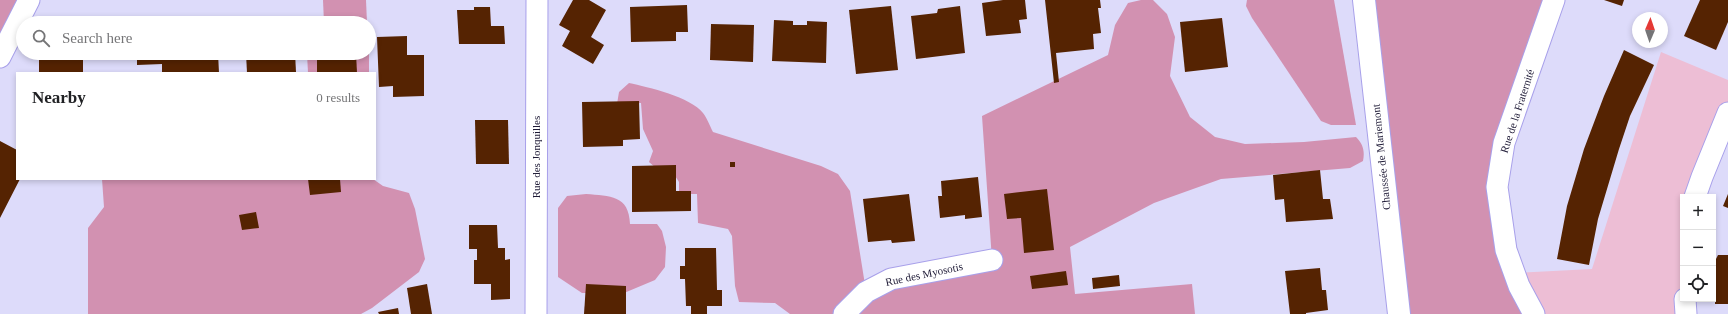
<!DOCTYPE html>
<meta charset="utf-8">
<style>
body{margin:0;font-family:Georgia,serif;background:#f2f2f2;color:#202124}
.controls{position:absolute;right:12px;bottom:12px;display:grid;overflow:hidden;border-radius:0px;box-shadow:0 2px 6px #0003}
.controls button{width:36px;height:36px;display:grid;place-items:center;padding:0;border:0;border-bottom:1px solid #e0e0e0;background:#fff;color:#202124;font:20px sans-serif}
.compass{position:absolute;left:1632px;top:12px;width:36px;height:36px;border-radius:50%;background:#fff;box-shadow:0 2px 6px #0003;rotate:2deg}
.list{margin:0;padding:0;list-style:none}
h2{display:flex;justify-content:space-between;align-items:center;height:52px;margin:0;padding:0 16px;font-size:17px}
h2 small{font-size:13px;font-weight:400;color:#757577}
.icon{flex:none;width:22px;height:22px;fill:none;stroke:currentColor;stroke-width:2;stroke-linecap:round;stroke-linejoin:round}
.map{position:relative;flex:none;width:1728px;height:314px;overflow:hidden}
.search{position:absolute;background:#fff;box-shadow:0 2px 6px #0003;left:16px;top:16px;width:360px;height:44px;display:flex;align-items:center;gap:10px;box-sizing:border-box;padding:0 14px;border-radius:22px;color:#757577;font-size:15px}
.panel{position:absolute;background:#fff;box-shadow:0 2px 6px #0003;left:16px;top:72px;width:360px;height:108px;border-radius:0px}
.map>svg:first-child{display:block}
</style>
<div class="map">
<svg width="1728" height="314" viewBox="0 0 1728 314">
<rect width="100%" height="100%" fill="#dddbfa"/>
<polygon fill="#edbed5" points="1661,52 1728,80 1728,113 1695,197 1683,197 1683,299 1686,314 1534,314 1515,273 1592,269"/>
<g fill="#d291b1">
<polygon points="0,0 29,0 0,57"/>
<polygon points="323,0 366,0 367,23 324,23"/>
<path d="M1141 0H1153L1167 14 1175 37 1170 76 1190 117 1215 137 1245 144 1304 142 1356 137C1363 144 1365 151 1363 161L1350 168 1221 179 1154 203 1070 247 1075 294 1192 284 1195 314H790L775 303 739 302 735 286 732 236 728 229 698 223 697 194H679V182L670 168H656L649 162 653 151 643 129 641 103 617 104 619 92 629 83C648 87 691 97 703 113 707 118 710 126 713 132L821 166 838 174 850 191 866 291 992 260 982 116 1108 55 1115 25 1128 3Z"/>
<polygon points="1247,0 1334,0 1356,125 1331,125 1321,121 1252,18 1246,6"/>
<polygon points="1364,0 1554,0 1497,187 1534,314 1399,314"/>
<polygon points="307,53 369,53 369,73 308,73"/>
<polygon points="102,179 373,179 383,186 409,193 415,209 425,259 419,272 372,308 361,314 88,314 88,228 104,207"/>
<path d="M586 194C610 196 629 195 630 224H657L662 231 666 247 665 267 655 280 624 293H582L558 277V208L567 196Z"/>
</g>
<g fill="#552302">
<polygon points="573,0 589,0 606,10 591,37 604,45 593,64 562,46 570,31 559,25"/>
<polygon points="1003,0 1025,0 1027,19 1019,20 1021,33 986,36 982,3"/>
<polygon points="1045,0 1100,0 1101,8 1098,8 1101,33 1093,34 1094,49 1056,53 1059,82 1054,83"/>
<polygon points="1604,0 1624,0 1622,6"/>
<polygon points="1700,0 1728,0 1728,22 1716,50 1684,36"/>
<polygon points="687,5 688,32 676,32 676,41 631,42 630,7"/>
<polygon points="891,6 898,70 856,74 849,10"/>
<polygon points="960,6 965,53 916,59 911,16 937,13 938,9"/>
<polygon points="474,7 490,7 491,26 504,26 505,44 459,44 457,10 474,10"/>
<polygon points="1222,18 1228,67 1185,72 1180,22"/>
<polygon points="774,20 793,21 793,25 807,25 807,21 827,22 826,63 772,61"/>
<polygon points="711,24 754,25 753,62 710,60"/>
<polygon points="407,36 407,55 424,55 424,96 393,97 393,86 379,87 377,37"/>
<polygon points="1624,50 1654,65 1630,116 1619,149 1598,219 1589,265 1557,259 1567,206 1584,149 1604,96"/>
<polygon points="39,53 71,53 71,57 83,57 83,73 39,73"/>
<polygon points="137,53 218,53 219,73 162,73 162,64 137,65"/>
<polygon points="246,53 295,53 296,72 247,73"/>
<polygon points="317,53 356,53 357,73 317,73"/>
<polygon points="639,101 640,139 623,140 623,146 583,147 582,102"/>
<polygon points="475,120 508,120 509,164 476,164"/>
<polygon points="0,141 17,150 17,179 20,179 0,218"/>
<rect x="730" y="162" width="5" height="5"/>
<polygon points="676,165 676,191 691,191 691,211 632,212 632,166"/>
<polygon points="1320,170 1323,199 1330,199 1333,219 1286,222 1284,199 1275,200 1273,175"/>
<polygon points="978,177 982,217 965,219 965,215 940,218 938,196 942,196 941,181"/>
<polygon points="308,179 340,179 341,192 310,195"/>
<polygon points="1047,189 1054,250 1024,253 1021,218 1007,219 1004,194"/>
<polygon points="909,194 915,241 892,243 891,240 868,242 863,199"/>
<polygon points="1728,194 1728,208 1723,206"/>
<polygon points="256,212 259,228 242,230 239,215"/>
<polygon points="469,225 497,225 498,248 505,248 505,260 510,259 510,299 491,300 491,284 474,284 474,260 477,260 477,249 469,249"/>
<polygon points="685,248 716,248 717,290 722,290 722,306 707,306 707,314 691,314 691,306 686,306 685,279 680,279 680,266 685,266"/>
<polygon points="1718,255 1728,255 1728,304 1715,304 1716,259"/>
<polygon points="1320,268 1322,290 1326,290 1328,310 1306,313 1306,314 1290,314 1285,271"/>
<polygon points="1066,271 1068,285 1032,289 1030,276"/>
<polygon points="1119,275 1120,286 1093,289 1092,278"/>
<polygon points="427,284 432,314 411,314 407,288"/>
<polygon points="586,284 626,286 626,314 584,314"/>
<polygon points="398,308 399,314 379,314 378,312"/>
</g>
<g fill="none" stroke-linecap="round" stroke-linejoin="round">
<defs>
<g id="minor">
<polyline points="0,57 29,0"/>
<polyline points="1695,197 1702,177 1728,113"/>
<polyline points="1685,299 1686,314"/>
<polyline points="536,314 537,0"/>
<polyline points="844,314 866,292 891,279 992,260"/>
<polyline points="1534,314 1519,286 1506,250 1497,187 1504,143 1554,0"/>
</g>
<polyline id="tertiary" points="1364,0 1399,314"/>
</defs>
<use href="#minor" stroke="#a8a0ea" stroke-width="23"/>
<use href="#tertiary" stroke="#a8a0ea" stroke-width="24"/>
<use href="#minor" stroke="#fff" stroke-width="21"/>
<use href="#tertiary" stroke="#fff" stroke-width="22"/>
</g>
<g text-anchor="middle" stroke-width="4" stroke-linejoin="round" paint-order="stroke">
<g font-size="11" fill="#1e1a36" stroke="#fff">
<text transform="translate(1517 111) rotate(-72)" y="4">Rue de la Fraternité</text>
<text transform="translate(536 157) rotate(-90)" y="4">Rue des Jonquilles</text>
<text transform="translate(1381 157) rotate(-96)" y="4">Chaussée de Mariemont</text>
<text transform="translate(924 274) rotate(-12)" y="4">Rue des Myosotis</text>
</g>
</g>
</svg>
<div class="controls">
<button>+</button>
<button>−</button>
<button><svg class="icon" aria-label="locate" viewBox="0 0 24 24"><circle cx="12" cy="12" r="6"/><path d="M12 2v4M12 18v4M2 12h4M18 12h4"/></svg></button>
</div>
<svg class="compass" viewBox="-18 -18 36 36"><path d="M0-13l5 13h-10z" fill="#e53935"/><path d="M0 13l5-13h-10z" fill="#757577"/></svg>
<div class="search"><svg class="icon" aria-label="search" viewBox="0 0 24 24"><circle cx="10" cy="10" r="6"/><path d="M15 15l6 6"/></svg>Search here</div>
<section class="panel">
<h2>Nearby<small>0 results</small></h2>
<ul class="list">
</ul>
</section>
</div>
